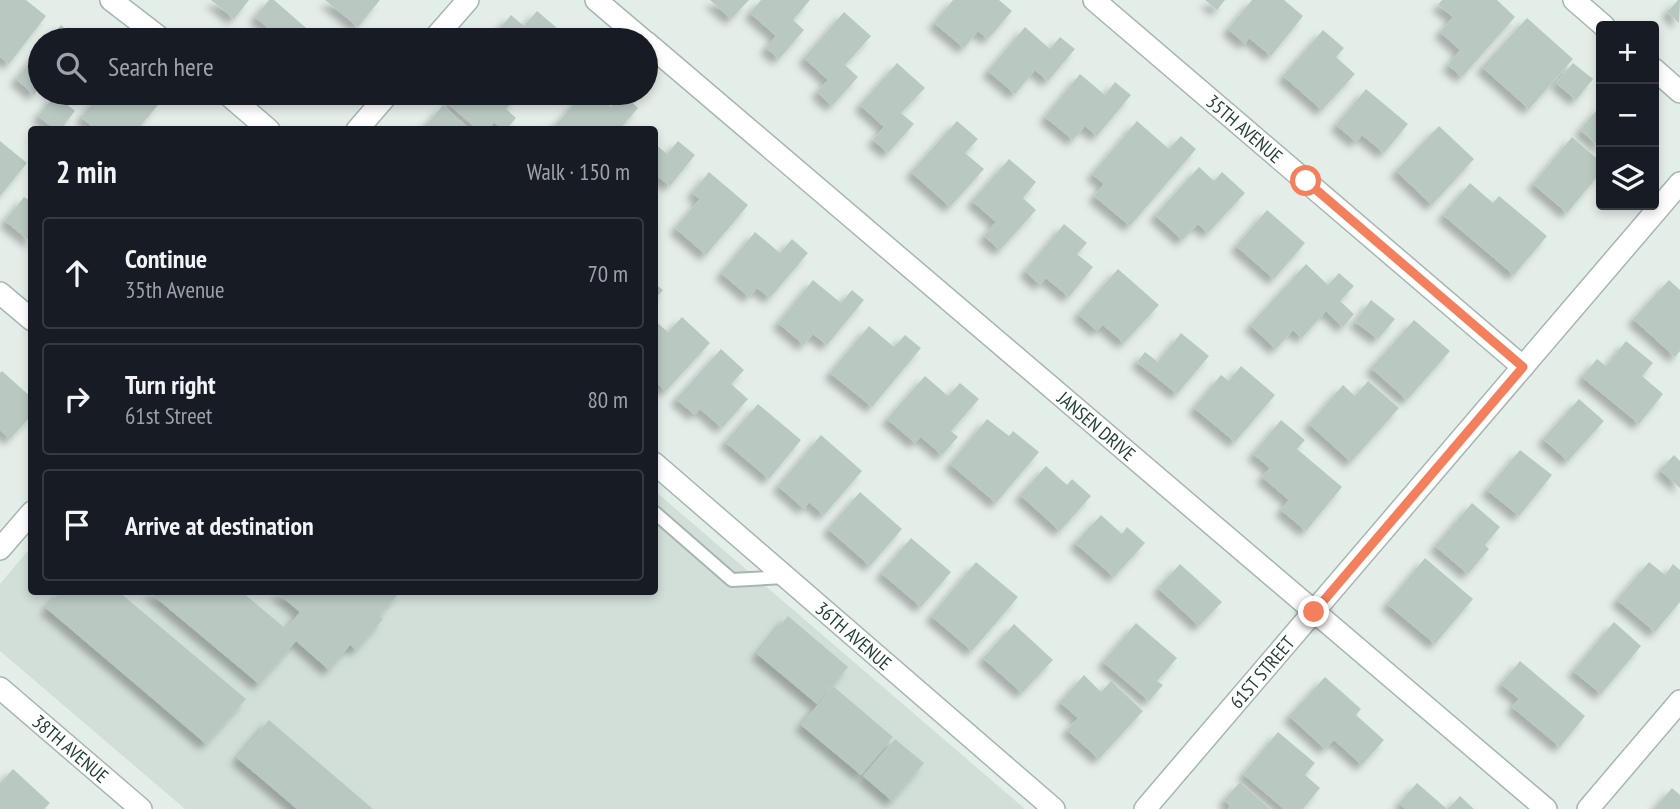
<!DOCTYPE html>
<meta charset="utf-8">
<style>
body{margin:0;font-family:"PT Sans Narrow",sans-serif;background:#20242c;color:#f1f3f6}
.controls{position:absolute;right:21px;top:21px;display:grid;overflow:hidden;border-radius:7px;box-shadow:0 4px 10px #0003}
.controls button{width:63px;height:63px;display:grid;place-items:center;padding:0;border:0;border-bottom:2px solid #363941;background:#171b24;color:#f1f3f6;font:35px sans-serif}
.stop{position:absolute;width:21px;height:21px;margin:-16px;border:5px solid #f37f5d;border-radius:50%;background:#fff}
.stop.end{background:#f37f5d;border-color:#fff;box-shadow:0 2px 7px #0008}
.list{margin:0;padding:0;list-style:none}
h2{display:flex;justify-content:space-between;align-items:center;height:91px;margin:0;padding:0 28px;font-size:30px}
h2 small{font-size:23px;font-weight:400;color:#9ea1a6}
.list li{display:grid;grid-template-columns:46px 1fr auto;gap:21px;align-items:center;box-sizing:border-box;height:112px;margin:0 14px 14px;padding:0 14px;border:2px solid #363941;border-radius:7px}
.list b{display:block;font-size:26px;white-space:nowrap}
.list p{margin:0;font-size:23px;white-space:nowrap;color:#9ea1a6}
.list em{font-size:23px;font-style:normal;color:#9ea1a6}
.icon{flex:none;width:38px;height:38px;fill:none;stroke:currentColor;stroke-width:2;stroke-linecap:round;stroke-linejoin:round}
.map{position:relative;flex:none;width:1680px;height:809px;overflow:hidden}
.search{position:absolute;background:#171b24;box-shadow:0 4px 10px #0003;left:28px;top:28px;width:630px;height:77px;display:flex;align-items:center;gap:18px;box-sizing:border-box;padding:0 24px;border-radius:38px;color:#9ea1a6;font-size:26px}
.panel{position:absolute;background:#171b24;box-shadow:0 4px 10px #0003;left:28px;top:126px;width:630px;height:469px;border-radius:7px}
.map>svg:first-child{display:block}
</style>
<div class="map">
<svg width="1680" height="809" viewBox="0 0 1680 809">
<defs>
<filter id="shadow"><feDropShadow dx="-6" dy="6" stdDeviation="3.5" flood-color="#0004"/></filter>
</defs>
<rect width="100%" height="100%" fill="#e4eee9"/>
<polygon fill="#d2ded8" points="655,491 1025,809 185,809 0,651 0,584 31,547 32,592 654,592"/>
<g fill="#b9c9c2" filter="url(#shadow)">
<polygon points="0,0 26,0 46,16 9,64 0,57"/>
<polygon points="211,0 249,0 234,19"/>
<polygon points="269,0 274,0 320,40 282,40 255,17"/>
<polygon points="325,0 380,0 358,27"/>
<polygon points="710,0 749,0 731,19"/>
<polygon points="761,0 810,0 793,20 804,30 779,59 766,48 776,36 750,13"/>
<polygon points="953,0 999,0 1012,11 988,39 978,31 964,48 934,23"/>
<polygon points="1205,0 1225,0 1217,10"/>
<polygon points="1252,0 1284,0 1303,16 1271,56 1249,38 1245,44 1228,29"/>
<polygon points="1442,0 1497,0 1515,17 1462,77 1448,65 1460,50 1440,32 1453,17 1438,5"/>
<polygon points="1678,0 1680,0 1679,23 1667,12"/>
<polygon points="537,11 571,40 490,40 511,15 524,26"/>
<polygon points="844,12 871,36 845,65 858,77 832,106 817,92 828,80 804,58"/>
<polygon points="1527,18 1573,59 1529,109 1482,67"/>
<polygon points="61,25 78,40 48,40"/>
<polygon points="1025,27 1050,49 1060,37 1075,49 1048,81 1035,70 1015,94 988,71"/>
<polygon points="1323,30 1344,48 1336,57 1355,74 1322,110 1283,76"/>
<polygon points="40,50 40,87 34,95 16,79"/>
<polygon points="897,63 925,88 901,113 914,124 888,153 873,140 884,127 860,105"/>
<polygon points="1573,63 1593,79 1576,100 1556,83"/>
<polygon points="1080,74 1105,95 1115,82 1131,95 1097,136 1085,126 1073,140 1045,117"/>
<polygon points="1366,89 1408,124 1384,153 1362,135 1356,142 1336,125"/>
<polygon points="102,93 143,93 158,105 137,130 96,130 81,117"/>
<polygon points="456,93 513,93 517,96 506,109 516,118 506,130 502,130 494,122 487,130 478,130 447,103"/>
<polygon points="584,93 595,93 611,107 623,94 638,108 619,130 604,130 600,126 597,130 551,130"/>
<polygon points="55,95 75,111 60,130 55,130 38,116"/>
<polygon points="443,105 470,130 422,130"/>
<polygon points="1601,105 1601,148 1580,130"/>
<polygon points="957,121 978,139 965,153 984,169 950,207 911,172"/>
<polygon points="1137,121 1169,149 1181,136 1196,149 1130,226 1094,196 1104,184 1092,174"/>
<polygon points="1439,126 1474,159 1432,205 1396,171"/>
<polygon points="1572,137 1601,162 1601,172 1567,213 1533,184"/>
<polygon points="0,141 27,163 0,196"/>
<polygon points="678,141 695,155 670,186 657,176 654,179 654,143 667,154"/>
<polygon points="1009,159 1036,182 1023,198 1036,210 1000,250 984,236 996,222 972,201"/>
<polygon points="1199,167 1214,181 1222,172 1245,193 1208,233 1198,224 1182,240 1155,215"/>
<polygon points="709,172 748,205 706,255 675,228 700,199 692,193"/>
<polygon points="1470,183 1493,203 1499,196 1547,236 1514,275 1443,215"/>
<polygon points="24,197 32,202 32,243 5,221"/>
<polygon points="1267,210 1305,243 1274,279 1236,246"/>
<polygon points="1064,224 1087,243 1077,254 1093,267 1069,297 1046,278 1040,285 1025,271"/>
<polygon points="755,232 780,253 792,239 808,253 770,298 757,288 749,297 721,273"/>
<polygon points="1306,264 1328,285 1339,273 1354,286 1340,301 1354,314 1343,327 1326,311 1302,338 1293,330 1276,349 1250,325"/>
<polygon points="1118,269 1159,305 1124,343 1103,325 1097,331 1078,314"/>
<polygon points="813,280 841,303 852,290 864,300 827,345 813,334 804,345 778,323"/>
<polygon points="1669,280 1680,290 1680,351 1675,357 1633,319"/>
<polygon points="654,283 663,290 654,300"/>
<polygon points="1371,300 1395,319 1378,339 1355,322"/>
<polygon points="682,317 710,343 666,391 654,381 654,320 668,332"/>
<polygon points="1414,320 1450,351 1407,400 1371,368"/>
<polygon points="869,326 894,347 905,335 921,348 872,407 830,373"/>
<polygon points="1181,333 1209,356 1177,394 1137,362 1145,352 1158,362"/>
<polygon points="1626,341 1653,363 1642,376 1663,394 1639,424 1582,377 1597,359 1606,366"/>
<polygon points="721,349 744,370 731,384 748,399 722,428 700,409 695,415 676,399"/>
<polygon points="1241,366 1275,395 1235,442 1194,408 1221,375 1229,381"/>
<polygon points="2,371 32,398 32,415 10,439 0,430 0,373"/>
<polygon points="925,376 948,396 960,383 979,399 951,431 958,437 942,455 921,437 915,443 887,419"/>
<polygon points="1368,381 1399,408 1351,462 1309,424 1343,385 1355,396"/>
<polygon points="1579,399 1604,421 1568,461 1543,439"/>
<polygon points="758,404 801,440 769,479 725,442"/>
<polygon points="987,419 1009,436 1013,431 1039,452 996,503 950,464"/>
<polygon points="1281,420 1305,440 1297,449 1342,487 1306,531 1281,510 1289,500 1262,477 1270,468 1253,454"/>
<polygon points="821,435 862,471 824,515 809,502 804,509 778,486"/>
<polygon points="1520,450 1552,475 1519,516 1487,490"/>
<polygon points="1674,455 1680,461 1680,488 1660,470"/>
<polygon points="1046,466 1067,485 1072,479 1091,496 1060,531 1020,495"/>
<polygon points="860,492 902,529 870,566 828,529"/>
<polygon points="1472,503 1500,527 1485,545 1489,549 1468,574 1435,546"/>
<polygon points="1101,515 1122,534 1127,527 1145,543 1114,577 1075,543"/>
<polygon points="911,538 951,572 921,607 881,573"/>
<polygon points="1425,558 1473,599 1435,644 1387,604"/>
<polygon points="976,562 1018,597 972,651 931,616"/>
<polygon points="1649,562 1665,575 1673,564 1680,570 1680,602 1655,632 1617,600"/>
<polygon points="1180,564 1222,602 1199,626 1158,588"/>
<polygon points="60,592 119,592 246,699 206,744 46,608"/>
<polygon points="149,592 242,592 286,629 300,612 276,592 400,592 379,616 383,619 356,650 350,645 329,670 296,641 259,684"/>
<polygon points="788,616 848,667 817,704 757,654"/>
<polygon points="1614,622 1641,646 1601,694 1573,671"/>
<polygon points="1136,623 1177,658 1157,681 1163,685 1149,701 1103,662"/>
<polygon points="1014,624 1053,660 1022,693 983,658"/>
<polygon points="1520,661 1585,716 1560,747 1512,707 1519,699 1501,684"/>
<polygon points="1084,675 1101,692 1111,681 1143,711 1099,759 1067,730 1078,718 1060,702"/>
<polygon points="1325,677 1361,709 1356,715 1384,740 1362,765 1334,740 1325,749 1289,716"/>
<polygon points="833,686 893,737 861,775 801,725"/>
<polygon points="269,720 373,809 297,809 237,758"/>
<polygon points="1278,732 1315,763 1305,775 1320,788 1303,809 1284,809 1243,774"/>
<polygon points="895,739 924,763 892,801 863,776"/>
<polygon points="13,769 50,803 44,809 0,809 0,783"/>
<polygon points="1240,782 1270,809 1228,809 1230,806 1224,800"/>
<polygon points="1417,783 1447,809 1405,809 1399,803"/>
<polygon points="1672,788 1680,795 1680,809 1654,809"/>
<polygon points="1460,796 1474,809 1448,809"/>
</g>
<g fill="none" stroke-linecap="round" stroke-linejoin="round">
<defs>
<polyline id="lane" points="654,512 732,580 785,577"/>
<g id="street">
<polyline points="111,0 163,40"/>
<polyline points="596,0 643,40"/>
<path id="s1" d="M1094 0 1523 367"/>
<polyline points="1574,0 1604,26"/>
<polyline points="433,40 468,0"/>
<path id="s2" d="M646 42 1546 809"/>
<polyline points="1654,69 1680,92"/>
<polyline points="226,93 269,130"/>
<polyline points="357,130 389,93"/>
<polyline points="0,293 32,320"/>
<path id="s3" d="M654 463 1054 809"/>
<polyline points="0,549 32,512"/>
<path id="s4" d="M0 688 141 809"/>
<path id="s5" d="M1145 809 1680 183"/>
<polyline points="1588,809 1680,701"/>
</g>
</defs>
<use href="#lane" stroke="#a6b6b0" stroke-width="16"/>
<use href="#street" stroke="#a6b6b0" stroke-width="24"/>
<use href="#lane" stroke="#fff" stroke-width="12"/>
<use href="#street" stroke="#fff" stroke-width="21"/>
</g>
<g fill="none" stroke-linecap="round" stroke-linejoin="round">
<polyline stroke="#f37f5d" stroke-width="9" points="1306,181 1523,367 1314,612"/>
</g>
<g text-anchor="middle" stroke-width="7" stroke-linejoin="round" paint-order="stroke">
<g font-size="19" fill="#234038" stroke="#f5faf7">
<text dy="7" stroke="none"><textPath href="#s1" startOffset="198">35TH AVENUE</textPath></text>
<text dy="7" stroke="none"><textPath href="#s2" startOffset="592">JANSEN DRIVE</textPath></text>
<text dy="7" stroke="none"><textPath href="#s3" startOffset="264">36TH AVENUE</textPath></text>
<text dy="7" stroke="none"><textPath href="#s5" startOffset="180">61ST STREET</textPath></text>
<text dy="7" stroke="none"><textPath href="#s4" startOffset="93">38TH AVENUE</textPath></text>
</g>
</g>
</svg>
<div class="controls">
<button>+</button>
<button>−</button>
<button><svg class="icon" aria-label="layers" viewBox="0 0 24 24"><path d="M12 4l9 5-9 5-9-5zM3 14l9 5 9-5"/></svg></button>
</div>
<div class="stop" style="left:1306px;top:181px"></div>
<div class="stop end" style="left:1314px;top:612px"></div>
<div class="search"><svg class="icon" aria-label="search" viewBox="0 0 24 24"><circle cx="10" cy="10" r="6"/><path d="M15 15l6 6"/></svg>Search here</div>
<section class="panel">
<h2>2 min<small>Walk · 150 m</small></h2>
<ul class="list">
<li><svg class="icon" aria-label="ahead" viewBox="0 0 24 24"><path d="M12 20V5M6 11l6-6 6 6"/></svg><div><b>Continue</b><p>35th Avenue</p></div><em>70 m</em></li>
<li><svg class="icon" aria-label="right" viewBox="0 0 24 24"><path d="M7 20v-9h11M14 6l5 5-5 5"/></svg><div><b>Turn right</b><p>61st Street</p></div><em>80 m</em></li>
<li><svg class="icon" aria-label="arrive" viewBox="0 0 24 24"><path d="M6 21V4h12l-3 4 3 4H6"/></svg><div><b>Arrive at destination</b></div></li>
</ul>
</section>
</div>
